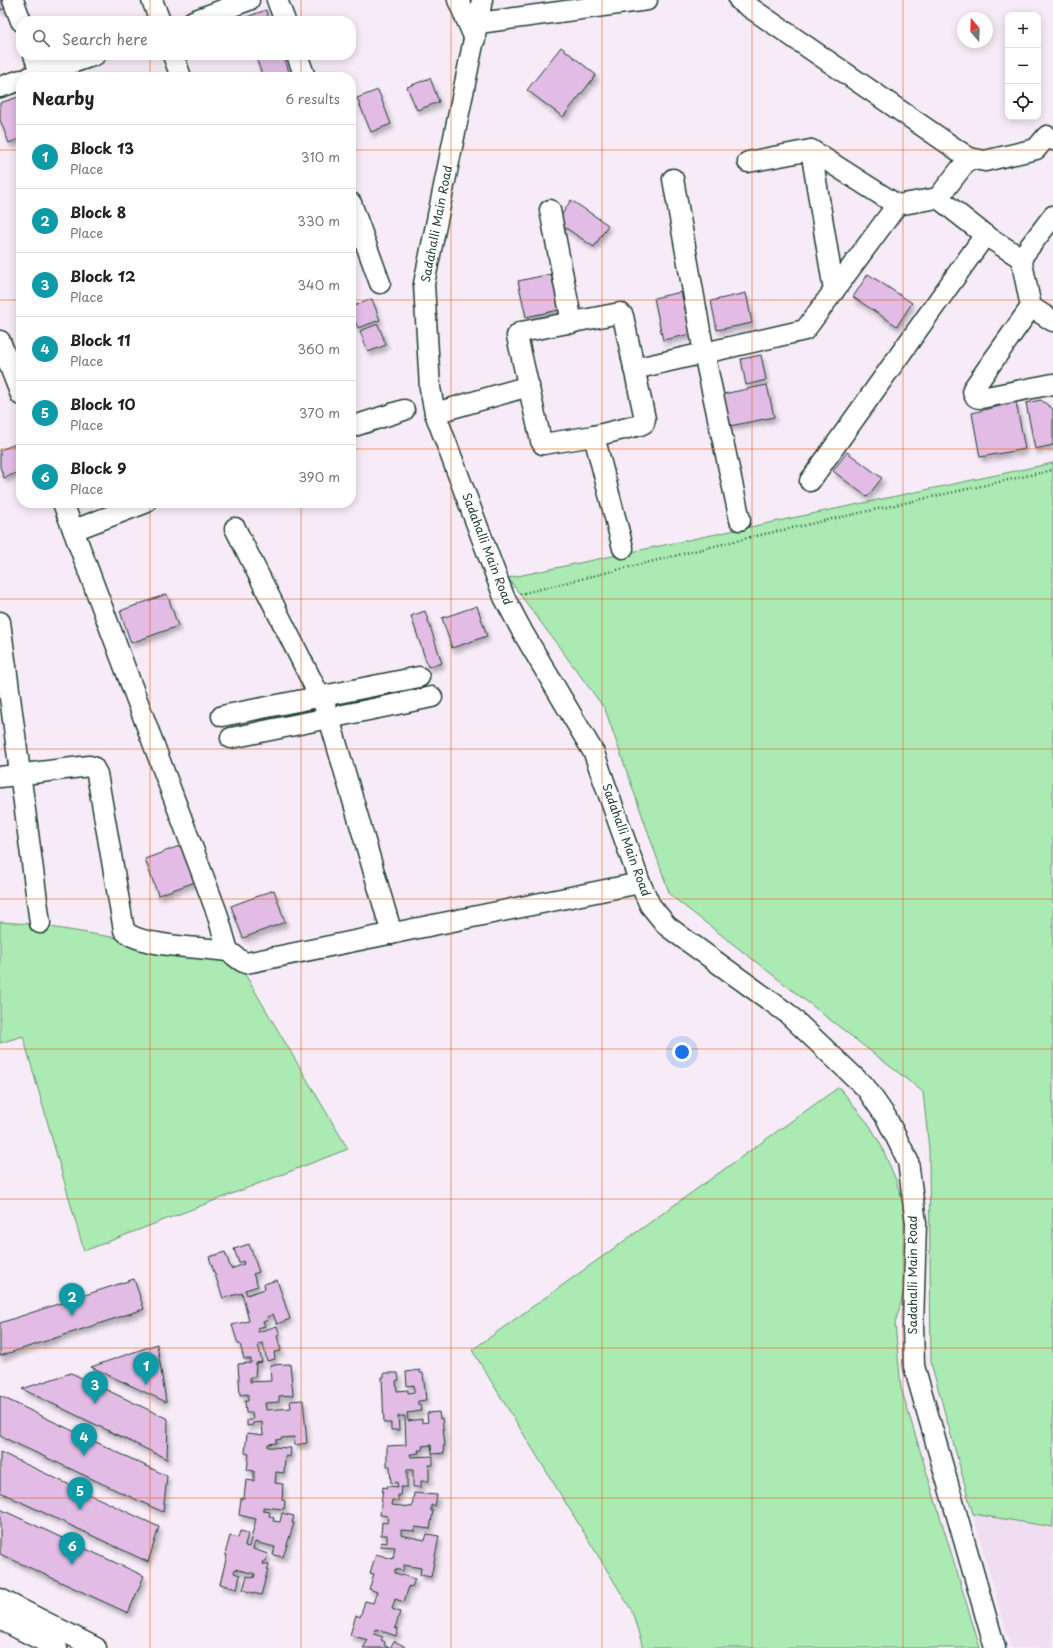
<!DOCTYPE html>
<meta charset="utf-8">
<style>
body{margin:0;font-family:"Playpen Sans",sans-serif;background:#f6f6f6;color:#222}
.controls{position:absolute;right:12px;top:12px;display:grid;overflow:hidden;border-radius:8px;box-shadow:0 2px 10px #0003}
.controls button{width:36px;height:36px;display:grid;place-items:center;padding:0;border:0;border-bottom:1px solid #e0e0e0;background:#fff;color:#222;font:20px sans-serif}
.compass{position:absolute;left:957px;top:12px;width:36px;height:36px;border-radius:50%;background:#fff;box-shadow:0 2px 10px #0003;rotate:341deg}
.you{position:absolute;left:682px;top:1052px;width:14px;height:14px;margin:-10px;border:3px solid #fff;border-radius:50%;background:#1a73e8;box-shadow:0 0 0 6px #1a73e833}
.badge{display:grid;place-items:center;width:26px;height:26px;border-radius:50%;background:#ea580c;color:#fff;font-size:13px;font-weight:700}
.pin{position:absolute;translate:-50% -33px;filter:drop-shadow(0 1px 2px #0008)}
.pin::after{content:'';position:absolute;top:21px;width:14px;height:12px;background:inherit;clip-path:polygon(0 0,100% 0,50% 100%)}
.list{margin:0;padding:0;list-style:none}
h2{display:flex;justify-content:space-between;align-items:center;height:52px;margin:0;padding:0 16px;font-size:17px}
h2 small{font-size:13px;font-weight:400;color:#767676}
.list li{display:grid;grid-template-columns:26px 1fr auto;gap:12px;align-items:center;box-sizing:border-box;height:64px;padding:0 16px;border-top:1px solid #e0e0e0}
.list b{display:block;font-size:15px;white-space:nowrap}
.list p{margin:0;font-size:13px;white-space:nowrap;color:#767676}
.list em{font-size:13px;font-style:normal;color:#767676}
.icon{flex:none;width:22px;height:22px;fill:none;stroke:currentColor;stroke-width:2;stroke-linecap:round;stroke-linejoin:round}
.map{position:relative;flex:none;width:1053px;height:1648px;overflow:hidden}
.search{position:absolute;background:#fff;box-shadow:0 2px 10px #0003;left:16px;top:16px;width:340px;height:44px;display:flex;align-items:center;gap:10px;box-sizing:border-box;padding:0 14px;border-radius:16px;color:#767676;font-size:15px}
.panel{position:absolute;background:#fff;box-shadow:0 2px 10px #0003;left:16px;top:72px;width:340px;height:436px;border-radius:16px}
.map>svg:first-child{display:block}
</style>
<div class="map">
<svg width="1053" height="1648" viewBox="0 0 1053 1648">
<defs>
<filter id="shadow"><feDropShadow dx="2.5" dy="4.5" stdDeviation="2" flood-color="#0004"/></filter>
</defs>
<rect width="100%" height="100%" fill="#f6ebf7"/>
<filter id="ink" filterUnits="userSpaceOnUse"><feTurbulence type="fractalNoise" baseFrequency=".025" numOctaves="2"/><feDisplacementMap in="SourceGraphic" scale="8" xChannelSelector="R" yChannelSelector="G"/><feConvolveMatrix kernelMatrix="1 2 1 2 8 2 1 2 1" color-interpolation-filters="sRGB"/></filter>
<g filter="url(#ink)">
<polygon fill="#f0ddf2" points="973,1514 1053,1527 1053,1648 1011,1648"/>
<g fill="#abeab2" stroke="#659473">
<polygon points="1053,463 1053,1527 973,1514 931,1363 929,1149 923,1092 670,895 605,709 508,578"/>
<polygon points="0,922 32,924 228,956 246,976 348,1149 84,1251 23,1036 0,1043"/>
<polygon points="839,1087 870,1126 880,1143 896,1180 902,1200 907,1241 905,1283 901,1303 895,1323 901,1388 980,1648 643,1648 632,1611 472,1350"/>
</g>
<g fill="#e2bce5" stroke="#1f3d34" filter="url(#shadow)">
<polygon points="0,0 4,0 7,8 0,10"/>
<polygon points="266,10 270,21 242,21 241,19"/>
<polygon points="561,47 596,75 563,117 527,90"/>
<polygon points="255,55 283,55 291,77 263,77"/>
<polygon points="430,78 439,102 417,110 407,87"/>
<polygon points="378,90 391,124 371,132 357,98"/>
<polygon points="21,96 21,138 9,143 0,120 0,103"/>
<polygon points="571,200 608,225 594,247 557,222"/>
<polygon points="551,274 559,310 526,317 518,281"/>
<polygon points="868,274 912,303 897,326 853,297"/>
<polygon points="681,292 691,334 663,340 654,298"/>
<polygon points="746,293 752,323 717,330 711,301"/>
<polygon points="372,299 380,320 358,328 351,312 351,307"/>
<polygon points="378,324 386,345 368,352 360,331"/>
<polygon points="761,355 766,380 746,385 741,359"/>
<polygon points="767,385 774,417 730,426 723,394"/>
<polygon points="1041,400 1053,409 1053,445 1035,449 1026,403"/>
<polygon points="1016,402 1025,449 980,457 972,413"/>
<polygon points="21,442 21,471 4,478 0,467 0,450"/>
<polygon points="847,452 882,478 867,497 833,471"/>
<polygon points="167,594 178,626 131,643 120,611"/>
<polygon points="477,606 487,636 452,648 442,618"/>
<polygon points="425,611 442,663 428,667 411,616"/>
<polygon points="187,843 201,880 158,895 145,859"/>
<polygon points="274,890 285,922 243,938 231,906"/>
<polygon points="249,1244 259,1272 253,1274 258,1286 245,1290 247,1295 265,1289 264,1284 277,1280 290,1319 277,1324 273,1314 267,1317 268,1320 263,1322 265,1326 257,1328 258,1332 277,1326 280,1335 277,1336 281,1351 274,1352 275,1359 267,1361 263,1343 258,1344 262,1362 256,1363 255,1377 250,1377 250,1382 271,1381 270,1365 290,1364 293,1395 279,1396 279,1402 265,1403 266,1410 291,1408 290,1401 303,1400 307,1443 295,1445 294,1437 281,1438 281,1439 276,1440 276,1443 268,1444 268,1447 291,1448 290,1457 285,1456 284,1473 276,1472 275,1483 283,1484 282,1500 285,1501 284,1509 263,1507 263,1511 270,1512 269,1516 274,1518 273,1521 280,1522 282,1513 294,1516 292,1523 294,1523 283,1557 273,1555 275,1547 255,1542 253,1549 268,1554 266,1561 264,1561 263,1564 269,1565 261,1595 243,1590 247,1576 254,1578 255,1574 235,1569 234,1573 240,1575 237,1589 220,1584 227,1555 225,1554 230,1536 238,1538 240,1531 248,1533 245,1546 249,1547 256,1519 239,1515 241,1498 244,1498 246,1480 254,1481 254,1471 247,1470 249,1454 245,1453 247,1433 263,1435 262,1422 253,1423 253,1425 247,1426 247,1420 253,1420 252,1413 246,1413 245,1401 248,1401 248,1394 240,1395 238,1364 251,1363 251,1359 244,1359 240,1344 238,1344 232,1325 249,1321 242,1293 223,1298 209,1257 225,1252 231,1269 244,1264 243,1261 239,1263 234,1249"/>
<polygon points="134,1279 144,1309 0,1356 0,1323"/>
<polygon points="157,1344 166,1402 91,1367"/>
<polygon points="420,1370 420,1373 423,1373 426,1400 418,1401 418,1405 420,1405 421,1411 407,1413 408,1421 422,1419 422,1423 428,1422 427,1413 439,1412 440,1419 442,1418 445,1446 443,1446 444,1453 432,1454 431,1445 422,1446 423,1450 418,1450 419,1453 410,1454 411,1457 433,1456 433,1465 429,1465 429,1481 421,1481 421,1487 413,1487 413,1470 407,1470 407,1487 401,1487 400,1496 398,1495 398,1501 392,1500 391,1505 412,1507 414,1493 437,1495 435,1506 431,1505 431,1511 433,1511 430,1529 415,1527 415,1531 401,1530 401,1535 425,1540 427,1534 439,1536 431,1577 420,1575 421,1568 404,1565 403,1571 395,1569 395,1573 415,1579 412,1587 409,1586 404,1602 395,1599 392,1609 400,1612 395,1628 398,1629 396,1636 376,1629 374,1634 383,1637 381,1640 385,1642 384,1645 389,1648 363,1648 368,1640 350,1635 356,1615 360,1617 365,1601 373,1603 377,1592 369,1589 374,1574 370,1573 376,1554 393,1559 395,1547 380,1546 381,1542 387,1543 387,1535 381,1535 382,1522 387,1523 388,1516 380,1515 383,1487 387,1488 387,1486 398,1487 397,1482 391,1483 390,1466 387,1466 387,1446 406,1445 405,1416 398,1416 399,1430 391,1430 391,1423 384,1423 382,1377 384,1377 384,1373 398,1373 399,1380 396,1381 397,1391 408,1390 408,1393 414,1392 414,1385 407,1386 406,1372"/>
<polygon points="71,1373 168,1419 167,1459 22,1389"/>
<polygon points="0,1396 167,1476 163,1512 0,1436"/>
<polygon points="0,1452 159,1527 148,1562 0,1492"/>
<polygon points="0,1509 144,1576 128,1613 0,1554"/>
<polygon points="394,1641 404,1646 404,1648 390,1648"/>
</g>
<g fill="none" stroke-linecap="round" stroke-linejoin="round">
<defs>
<g id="minor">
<polyline points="13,0 21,21"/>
<polyline points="152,0 160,21"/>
<polyline points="277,0 285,21"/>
<polyline points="458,0 475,39"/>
<polyline points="482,0 424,284 430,388 435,413 504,597 522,631 594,753 640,883 650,905 667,926 679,935 787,1013 866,1088 886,1117 908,1161 916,1223 913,1326 914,1366 995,1648"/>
<polyline points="739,0 969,158"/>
<polyline points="193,21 249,0"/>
<polyline points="479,23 647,0"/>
<polyline points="34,55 42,77"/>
<polyline points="173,55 181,77"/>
<polyline points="297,55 305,77"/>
<polyline points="30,77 95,55"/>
<polyline points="0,87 21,80"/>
<path d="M1053 140 1047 136 1036 149 985 161 969 158 938 198 985 235 1021 258 1031 307 973 389C973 395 975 398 981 398L1053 384"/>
<polyline points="811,150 834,291"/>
<polyline points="748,162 811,150 897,205 938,198"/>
<polyline points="673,179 704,353 740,520"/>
<polyline points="351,203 380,283"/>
<polyline points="550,210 572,323"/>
<polyline points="1021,258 1053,216"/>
<polyline points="1031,307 1053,321"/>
<polygon points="620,313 623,316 645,419 644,423 640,425 594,436 543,444 541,441 517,336 521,332"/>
<polyline points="0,341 21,395"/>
<polyline points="634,369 805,330 897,205"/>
<polyline points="435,413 529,386"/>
<polyline points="351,427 404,410"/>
<polyline points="594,436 623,548"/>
<polyline points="810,481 985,235"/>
<polyline points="63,503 217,913 228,951"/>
<polyline points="235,528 327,711 392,934"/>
<polyline points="74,530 145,503"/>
<polyline points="0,622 40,923"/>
<polyline points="222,716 419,677"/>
<polyline points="231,738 432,697"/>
<path d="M0 777 89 766 93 767 97 774 124 930C137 947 204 947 226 951 233 952 238 961 246 963L640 883"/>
<polyline points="0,1599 96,1648"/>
<polyline points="0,1619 57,1648"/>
</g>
</defs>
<use href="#minor" stroke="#1f3d34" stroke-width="23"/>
<polyline stroke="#1f3d34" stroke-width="2.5" stroke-dasharray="1 3" stroke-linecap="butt" points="520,594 747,538 1053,470"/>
<use href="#minor" stroke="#fff" stroke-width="20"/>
</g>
</g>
<path fill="none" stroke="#e8590c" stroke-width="1" stroke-opacity="0.55" d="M150 0V21M301 0V21M451 0V1648M602 0V1648M752 0V1648M903 0V1648M150 55V77M301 55V77M0 150H21M351 150H1053M0 300H21M351 300H1053M0 449H21M351 449H1053M150 503V1648M301 503V1648M0 599H1053M0 749H1053M0 899H1053M0 1049H1053M0 1199H1053M0 1348H1053M0 1498H1053"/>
<g text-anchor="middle" stroke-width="4" stroke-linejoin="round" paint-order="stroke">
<g font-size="12" fill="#1f3d34" stroke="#fff">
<text transform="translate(437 224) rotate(-79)" y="4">Sadahalli Main Road</text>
<text transform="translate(487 549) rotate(69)" y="4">Sadahalli Main Road</text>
<text transform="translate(626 840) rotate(70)" y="4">Sadahalli Main Road</text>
<text transform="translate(913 1275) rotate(-90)" y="4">Sadahalli Main Road</text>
</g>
</g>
</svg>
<div class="controls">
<button>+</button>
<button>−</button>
<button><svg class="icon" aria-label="locate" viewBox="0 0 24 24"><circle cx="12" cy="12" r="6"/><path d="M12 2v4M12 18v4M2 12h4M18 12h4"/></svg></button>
</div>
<svg class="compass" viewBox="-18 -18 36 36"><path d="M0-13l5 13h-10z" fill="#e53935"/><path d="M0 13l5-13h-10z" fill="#767676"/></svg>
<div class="you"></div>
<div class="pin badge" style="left:146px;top:1385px;background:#0f9aa8">1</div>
<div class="pin badge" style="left:72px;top:1316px;background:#0f9aa8">2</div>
<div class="pin badge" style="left:95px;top:1404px;background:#0f9aa8">3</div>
<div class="pin badge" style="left:84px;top:1456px;background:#0f9aa8">4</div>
<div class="pin badge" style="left:80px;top:1510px;background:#0f9aa8">5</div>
<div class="pin badge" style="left:72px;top:1565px;background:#0f9aa8">6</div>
<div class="search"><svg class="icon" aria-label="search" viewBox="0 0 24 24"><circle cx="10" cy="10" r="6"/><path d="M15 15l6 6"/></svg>Search here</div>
<section class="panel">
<h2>Nearby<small>6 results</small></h2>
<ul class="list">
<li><span class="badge" style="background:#0f9aa8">1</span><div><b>Block 13</b><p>Place</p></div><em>310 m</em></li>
<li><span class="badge" style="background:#0f9aa8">2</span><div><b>Block 8</b><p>Place</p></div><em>330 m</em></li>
<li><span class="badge" style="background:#0f9aa8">3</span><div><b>Block 12</b><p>Place</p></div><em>340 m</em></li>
<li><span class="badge" style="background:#0f9aa8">4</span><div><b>Block 11</b><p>Place</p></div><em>360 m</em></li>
<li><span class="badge" style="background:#0f9aa8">5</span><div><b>Block 10</b><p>Place</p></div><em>370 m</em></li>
<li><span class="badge" style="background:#0f9aa8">6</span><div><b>Block 9</b><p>Place</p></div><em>390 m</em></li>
</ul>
</section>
</div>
